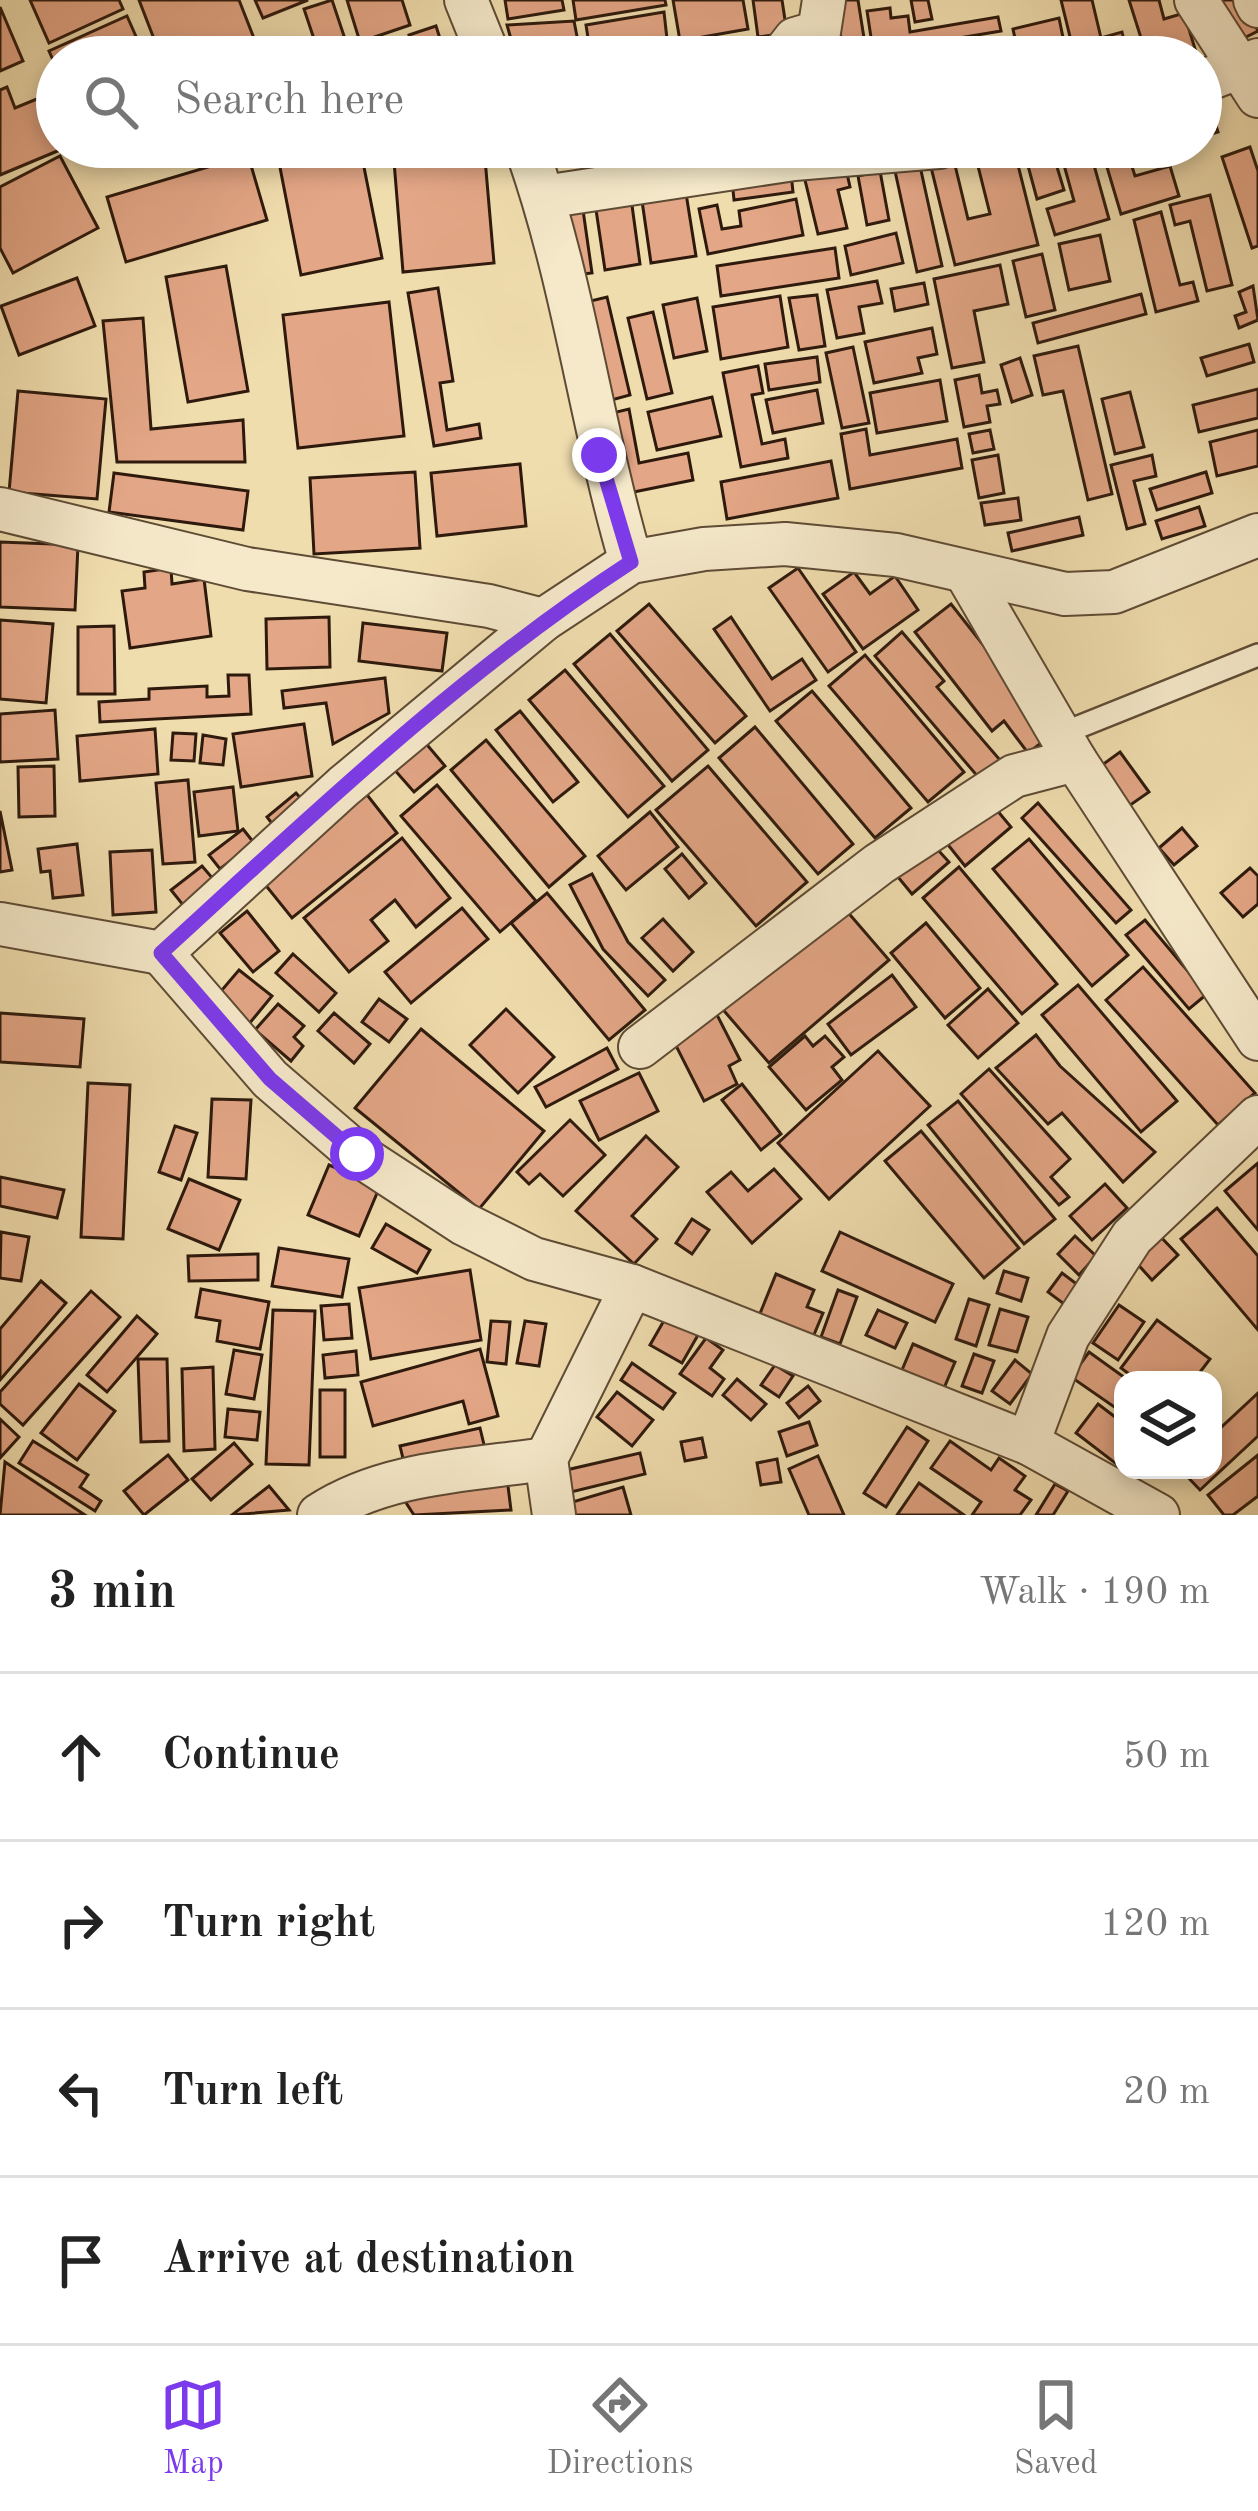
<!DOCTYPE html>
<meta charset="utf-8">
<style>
body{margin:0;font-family:"Old Standard TT",serif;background:#f2f2f2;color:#222}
.controls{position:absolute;right:36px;bottom:36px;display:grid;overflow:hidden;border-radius:24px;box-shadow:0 6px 18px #0003}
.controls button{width:108px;height:108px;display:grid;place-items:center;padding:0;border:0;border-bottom:3px solid #e0e0e0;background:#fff;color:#222;font:60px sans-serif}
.stop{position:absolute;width:36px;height:36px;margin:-27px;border:9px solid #7c3aed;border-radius:50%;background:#fff}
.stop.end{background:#7c3aed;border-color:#fff;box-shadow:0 3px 12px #0008}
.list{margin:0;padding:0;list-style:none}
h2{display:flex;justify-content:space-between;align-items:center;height:156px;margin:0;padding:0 48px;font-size:51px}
h2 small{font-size:39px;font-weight:400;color:#767676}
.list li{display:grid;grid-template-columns:78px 1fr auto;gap:36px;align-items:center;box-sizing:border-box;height:168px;padding:0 48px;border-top:3px solid #e0e0e0}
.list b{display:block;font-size:45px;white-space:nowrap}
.list em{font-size:39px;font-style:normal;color:#767676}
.icon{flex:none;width:66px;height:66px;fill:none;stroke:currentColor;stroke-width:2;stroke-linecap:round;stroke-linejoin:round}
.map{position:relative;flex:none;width:1258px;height:1515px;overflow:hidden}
.search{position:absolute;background:#fff;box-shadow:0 6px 18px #0003;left:36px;right:36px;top:36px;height:132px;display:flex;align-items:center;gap:30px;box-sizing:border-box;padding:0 42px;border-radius:66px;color:#767676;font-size:45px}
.sheet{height:828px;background:#fff}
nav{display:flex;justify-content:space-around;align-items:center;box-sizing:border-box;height:168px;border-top:3px solid #e0e0e0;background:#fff;font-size:33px;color:#767676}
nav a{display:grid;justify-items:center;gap:6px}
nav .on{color:#7c3aed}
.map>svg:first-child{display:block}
</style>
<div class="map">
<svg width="1258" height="1515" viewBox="0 0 1258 1515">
<rect width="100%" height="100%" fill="#f0ddae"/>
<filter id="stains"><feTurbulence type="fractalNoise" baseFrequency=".00167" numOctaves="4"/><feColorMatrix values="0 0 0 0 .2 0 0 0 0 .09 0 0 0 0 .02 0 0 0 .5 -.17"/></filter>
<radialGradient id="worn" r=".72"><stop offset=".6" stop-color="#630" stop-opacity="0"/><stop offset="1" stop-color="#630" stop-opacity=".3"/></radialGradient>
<g fill="#e3a686" stroke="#2e1a0d" stroke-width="3">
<polygon points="30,0 119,0 123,9 49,43"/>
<polygon points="139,0 239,0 259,51 245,57 161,57"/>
<polygon points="255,0 308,0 263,18"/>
<polygon points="332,0 351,57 320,57 304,9"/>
<polygon points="347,0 402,0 410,25 360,42"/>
<polygon points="505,0 562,0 564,10 508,19"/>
<polygon points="573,0 665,0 666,5 576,20"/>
<polygon points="673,0 743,0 748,29 680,41"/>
<polygon points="753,0 782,0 787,33 758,37"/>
<polygon points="835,0 858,0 867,57 844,57"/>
<polygon points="911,0 928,0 932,19 915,22"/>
<polygon points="1061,0 1092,0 1101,38 1122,32 1128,57 1075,57"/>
<polygon points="1129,0 1159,0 1164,19 1184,13 1196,52 1147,57"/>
<polygon points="1214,0 1243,0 1258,31 1236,42"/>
<polygon points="0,7 23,61 0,71"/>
<polygon points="890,8 891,18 908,16 910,32 998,17 1001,31 905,47 906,57 874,57 867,11"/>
<polygon points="664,12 669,57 591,57 586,25"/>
<polygon points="127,16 145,57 57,57 57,69 49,51"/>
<polygon points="1059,18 1067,57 1019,57 1013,29"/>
<polygon points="574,21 581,57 516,57 507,25"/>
<polygon points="436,26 445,54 416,57 409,35"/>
<polygon points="399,42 405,57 365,57 364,55"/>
<polygon points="7,87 15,108 49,94 57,114 57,147 67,147 0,175 0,90"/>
<polygon points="1206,94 1218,132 1201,137 1201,96"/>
<polygon points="276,147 360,147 382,258 301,275"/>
<polygon points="484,147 494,263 403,272 393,149"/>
<polygon points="645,147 750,147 647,162"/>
<polygon points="1051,147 1064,190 1037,199 1024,151"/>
<polygon points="1059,147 1089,147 1109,219 1055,235 1047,209 1074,201"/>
<polygon points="1101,147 1131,147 1126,148 1135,176 1170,166 1179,196 1121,214"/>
<polygon points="1250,147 1258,171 1258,246 1252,248 1222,157"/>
<polygon points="1014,149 1038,245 955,265 931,167 954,161 968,219 990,214 976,158"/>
<polygon points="248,155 267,220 126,262 107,197"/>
<polygon points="60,156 98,228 13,273 0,248 0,187"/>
<polygon points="920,166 942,266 917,272 895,171"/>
<polygon points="846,169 850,187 838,190 847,228 818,234 805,180"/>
<polygon points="880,171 889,220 867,225 858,176"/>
<polygon points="791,173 793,192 734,200 732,180"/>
<polygon points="685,187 696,256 651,263 641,194"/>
<polygon points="1210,195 1232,285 1207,291 1190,221 1175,225 1170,205"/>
<polygon points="631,198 640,264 605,270 595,203"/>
<polygon points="796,199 803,235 708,254 699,209 717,205 722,229 741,226 739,211"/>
<polygon points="583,210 592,273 573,275 563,213"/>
<polygon points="1161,212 1180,285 1193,282 1198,301 1156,312 1134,220"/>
<polygon points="896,233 903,263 851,275 845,246"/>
<polygon points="1100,235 1110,281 1069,290 1059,244"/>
<polygon points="835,248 839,278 721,296 717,266"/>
<polygon points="1042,254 1055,310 1026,317 1013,261"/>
<polygon points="1000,265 1008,304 974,311 984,362 952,368 934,279"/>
<polygon points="226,266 248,391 188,402 166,277"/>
<polygon points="77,278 95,326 19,355 1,306"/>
<polygon points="877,281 882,303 859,307 864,333 837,338 827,290"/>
<polygon points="924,283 928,304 895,311 891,289"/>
<polygon points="1253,286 1258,320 1239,328 1235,316 1246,312 1239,292"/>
<polygon points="438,288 453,381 440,383 447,430 479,424 481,438 434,446 408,293"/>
<polygon points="1141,294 1146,314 1038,343 1033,323"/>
<polygon points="817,295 825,346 799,350 789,298"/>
<polygon points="780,296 788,347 721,359 713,307"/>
<polygon points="607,297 630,395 597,404 574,305"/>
<polygon points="697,298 707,351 674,358 663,305"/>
<polygon points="389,302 404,436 298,448 283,315"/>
<polygon points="653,312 672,393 647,399 628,318"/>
<polygon points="143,318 151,429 243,420 245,462 117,462 103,321"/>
<polygon points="932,328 937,354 918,358 922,373 874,383 865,342"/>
<polygon points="1249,344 1254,362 1207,376 1201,358"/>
<polygon points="1078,346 1112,494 1088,500 1063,391 1043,395 1034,356"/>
<polygon points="853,347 869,423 842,428 826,353"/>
<polygon points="817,357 820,382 769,390 765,364"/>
<polygon points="1020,358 1032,395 1012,402 1001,365"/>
<polygon points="758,366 763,393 752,395 762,444 785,439 788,458 741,467 723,373"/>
<polygon points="979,375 982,393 997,390 1000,404 987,406 990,422 964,427 955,380"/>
<polygon points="940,380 947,421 877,433 870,393"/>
<polygon points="1258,389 1258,418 1199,432 1193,405"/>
<polygon points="817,390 823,423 773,433 766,400"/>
<polygon points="18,391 106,399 97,499 9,492"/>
<polygon points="1130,392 1144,447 1115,454 1102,399"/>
<polygon points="712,397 721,436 657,450 648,412"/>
<polygon points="629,409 639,463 688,453 693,480 624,494 608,414"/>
<polygon points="866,429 870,455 957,439 962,468 850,489 841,434"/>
<polygon points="990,430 994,449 973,453 969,434"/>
<polygon points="1258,430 1258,466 1217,476 1210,442"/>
<polygon points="998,455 1004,493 979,498 972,460"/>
<polygon points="1152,455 1156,476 1134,481 1145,524 1127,529 1111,465"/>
<polygon points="831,461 838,498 727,519 721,482"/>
<polygon points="520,464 526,526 437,536 431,473"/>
<polygon points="415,472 420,548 314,554 310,478"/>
<polygon points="1206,472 1212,493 1157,510 1150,489"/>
<polygon points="114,473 248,491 243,530 109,512"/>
<polygon points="1018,498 1021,520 985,525 981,503"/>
<polygon points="1199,507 1205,526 1162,539 1156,521"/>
<polygon points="1079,517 1083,535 1012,551 1008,533"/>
<polygon points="0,542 78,545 75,610 0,607"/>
<polygon points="171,568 172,584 204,579 211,636 130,648 122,591 145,588 144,572"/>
<polygon points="798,568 856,652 828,672 769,588"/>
<polygon points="854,572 870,594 895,576 918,610 863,649 823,594"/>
<polygon points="649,604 746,716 715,743 617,631"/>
<polygon points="951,604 1053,734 1028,753 1004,721 992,731 915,632"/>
<polygon points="329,617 330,667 267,669 266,619"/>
<polygon points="731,617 772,679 802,659 816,680 770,711 714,629"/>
<polygon points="0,620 53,624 46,703 0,699"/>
<polygon points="363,623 447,633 442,671 359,661"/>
<polygon points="114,626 115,694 78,694 78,627"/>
<polygon points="902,632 944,681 937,687 1000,760 979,778 875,656"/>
<polygon points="610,634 708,750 672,781 574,664"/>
<polygon points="865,655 964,772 928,802 829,686"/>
<polygon points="565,670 664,786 628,817 529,700"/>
<polygon points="228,675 249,675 251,714 100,722 99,702 149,699 149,689 207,686 207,697 229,696"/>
<polygon points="385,678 389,713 333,744 326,703 284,708 282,691"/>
<polygon points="812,691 911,808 875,838 776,721"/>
<polygon points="55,710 58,759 0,762 0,714"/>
<polygon points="520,711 578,782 553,802 496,730"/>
<polygon points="304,724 312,776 241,787 233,734"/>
<polygon points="755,727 853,844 818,874 719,758"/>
<polygon points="155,729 158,774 80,781 77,736"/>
<polygon points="173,733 196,734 194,761 171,760"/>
<polygon points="203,735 226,739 223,765 200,763"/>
<polygon points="423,740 445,766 414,792 392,767"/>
<polygon points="486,740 585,856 549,887 451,770"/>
<polygon points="1120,752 1149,792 1126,808 1098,768"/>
<polygon points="54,766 55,816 19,817 18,767"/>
<polygon points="708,766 807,882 756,926 656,810"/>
<polygon points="188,780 195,862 163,864 156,783"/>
<polygon points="437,785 536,901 500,932 401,816"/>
<polygon points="233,787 238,831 199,836 194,792"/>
<polygon points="364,791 397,833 292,918 259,877"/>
<polygon points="296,793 307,805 277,830 267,817"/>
<polygon points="991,803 1011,827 965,866 945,841"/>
<polygon points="1038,803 1131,910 1116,923 1022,818"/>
<polygon points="0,811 12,870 0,872"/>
<polygon points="650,812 678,847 626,890 598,856"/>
<polygon points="1182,828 1197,846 1174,865 1159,848"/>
<polygon points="243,829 254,843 220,869 209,855"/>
<polygon points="402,838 450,898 416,927 395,900 371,920 388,941 349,972 304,918"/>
<polygon points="1029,839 1128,955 1092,986 993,869"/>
<polygon points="929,840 949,862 912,894 893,871"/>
<polygon points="77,844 83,895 53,898 50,871 41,872 38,849"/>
<polygon points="152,850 156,912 113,915 110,852"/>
<polygon points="682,854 706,883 689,898 665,869"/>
<polygon points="202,866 214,880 183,905 171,890"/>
<polygon points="959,867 1057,984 1022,1014 923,898"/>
<polygon points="1250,868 1258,876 1258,904 1243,917 1221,893"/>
<polygon points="592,874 628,942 665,980 648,996 603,949 570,885"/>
<polygon points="547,893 645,1010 609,1040 511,923"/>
<polygon points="839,902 889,960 769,1063 719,1005"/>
<polygon points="462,908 488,939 411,1003 385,972"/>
<polygon points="247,911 279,951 253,972 220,933"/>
<polygon points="663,919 693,952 673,971 642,938"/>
<polygon points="1145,920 1207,994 1189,1009 1126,935"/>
<polygon points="926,923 980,988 945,1018 891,953"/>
<polygon points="293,954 336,993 319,1012 276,973"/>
<polygon points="1143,967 1255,1093 1218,1125 1106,1000"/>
<polygon points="239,970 272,996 249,1024 216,997"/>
<polygon points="892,975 916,1007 851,1055 828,1024"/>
<polygon points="1078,985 1177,1101 1141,1132 1042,1015"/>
<polygon points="988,989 1018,1023 978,1058 948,1025"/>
<polygon points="379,999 407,1019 389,1042 362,1022"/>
<polygon points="278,1004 304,1026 294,1037 303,1046 291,1061 255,1030"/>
<polygon points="713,1007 740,1060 729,1066 737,1084 704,1101 668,1030"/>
<polygon points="506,1009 554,1057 518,1093 470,1045"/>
<polygon points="0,1013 84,1019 80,1067 0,1062"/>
<polygon points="334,1013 370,1044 354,1063 318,1031"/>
<polygon points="421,1029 544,1131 479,1209 355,1108"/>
<polygon points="1036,1035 1060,1066 1155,1152 1123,1182 1062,1113 1048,1124 996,1068"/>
<polygon points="805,1036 813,1046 825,1036 844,1057 832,1067 842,1080 806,1110 769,1067"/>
<polygon points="607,1048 618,1069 546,1107 535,1087"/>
<polygon points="878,1051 930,1106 829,1199 778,1143"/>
<polygon points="989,1069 1070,1159 1051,1177 1069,1197 1059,1205 961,1094"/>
<polygon points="639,1073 658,1111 599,1140 580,1101"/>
<polygon points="88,1083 130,1085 123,1239 81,1237"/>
<polygon points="742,1084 781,1134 761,1150 722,1100"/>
<polygon points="212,1099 251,1100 246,1179 208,1177"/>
<polygon points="958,1101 1055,1219 1024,1244 928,1125"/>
<polygon points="570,1120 605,1155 563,1196 540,1174 529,1184 517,1172"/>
<polygon points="175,1126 197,1133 181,1180 159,1172"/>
<polygon points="921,1131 1019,1248 984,1278 885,1161"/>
<polygon points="646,1136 678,1167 632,1216 657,1239 634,1264 576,1211"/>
<polygon points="1258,1163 1258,1230 1225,1191"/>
<polygon points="329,1165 380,1186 359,1236 308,1215"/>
<polygon points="774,1169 801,1199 752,1243 707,1192 731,1172 748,1191"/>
<polygon points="0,1177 64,1190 57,1218 0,1206"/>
<polygon points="189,1179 240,1200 219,1250 168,1229"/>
<polygon points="1105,1184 1127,1208 1092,1240 1070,1216"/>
<polygon points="1217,1208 1258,1256 1258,1330 1181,1239"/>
<polygon points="692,1219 709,1230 692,1254 676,1243"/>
<polygon points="386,1224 430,1250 417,1273 372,1248"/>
<polygon points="1,1232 29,1237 21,1281 0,1278"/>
<polygon points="840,1232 953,1284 935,1322 822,1271"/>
<polygon points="1158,1234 1178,1255 1152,1280 1132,1258"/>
<polygon points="1075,1236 1096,1256 1079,1275 1058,1254"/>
<polygon points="279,1248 349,1259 342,1297 272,1286"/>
<polygon points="258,1254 258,1280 189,1281 188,1256"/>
<polygon points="470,1270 481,1340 371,1359 359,1288"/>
<polygon points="1004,1271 1028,1278 1021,1301 997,1293"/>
<polygon points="1062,1273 1086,1291 1072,1310 1048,1292"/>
<polygon points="776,1274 814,1290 807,1307 823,1313 813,1337 759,1316"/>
<polygon points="41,1281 66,1303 0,1380 0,1329"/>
<polygon points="201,1289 269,1302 260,1349 217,1341 220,1321 196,1317"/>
<polygon points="838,1290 857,1297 840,1344 821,1337"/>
<polygon points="91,1291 120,1317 23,1425 0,1404 0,1392"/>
<polygon points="969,1299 989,1305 976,1346 956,1339"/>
<polygon points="349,1304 352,1338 324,1340 321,1306"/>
<polygon points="1119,1305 1144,1322 1118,1360 1093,1343"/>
<polygon points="1000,1309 1028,1317 1017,1352 989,1345"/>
<polygon points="273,1310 315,1311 309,1465 266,1464"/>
<polygon points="878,1310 907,1323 895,1348 866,1335"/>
<polygon points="137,1316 157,1334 107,1392 87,1375"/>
<polygon points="666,1317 698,1335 682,1363 650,1345"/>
<polygon points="1157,1320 1210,1359 1194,1380 1137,1380 1121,1368"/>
<polygon points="491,1321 510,1322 506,1364 487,1362"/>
<polygon points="525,1321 546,1324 539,1366 517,1363"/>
<polygon points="706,1338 723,1350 710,1368 724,1379 712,1396 680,1374"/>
<polygon points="913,1344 955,1362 944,1388 902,1370"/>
<polygon points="480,1349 498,1416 469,1424 463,1401 373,1426 361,1382"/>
<polygon points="234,1350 262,1355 254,1399 226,1394"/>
<polygon points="356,1351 358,1375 325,1378 323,1355"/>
<polygon points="1089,1352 1128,1380 1123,1380 1123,1413 1071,1377"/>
<polygon points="974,1354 994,1361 982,1393 962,1386"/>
<polygon points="138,1359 167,1359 169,1441 141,1442"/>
<polygon points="1015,1360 1032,1374 1010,1404 992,1391"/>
<polygon points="632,1363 675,1393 663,1409 621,1380"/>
<polygon points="775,1365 793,1376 779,1397 761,1385"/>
<polygon points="213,1367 215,1449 184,1451 182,1369"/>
<polygon points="737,1379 766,1404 751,1420 723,1395"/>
<polygon points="79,1384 115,1411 77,1460 41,1433"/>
<polygon points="808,1386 820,1401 799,1418 787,1403"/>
<rect x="320" y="1390" width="25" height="67"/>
<polygon points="617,1392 653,1420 632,1446 597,1417"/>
<polygon points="1258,1393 1258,1436 1200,1490 1181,1470 1213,1470 1213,1435"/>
<polygon points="1098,1404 1123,1423 1119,1466 1076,1433"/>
<polygon points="228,1409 260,1412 257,1440 225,1437"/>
<polygon points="0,1419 19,1437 0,1458"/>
<polygon points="809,1422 817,1445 787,1456 779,1432"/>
<polygon points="907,1427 928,1441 886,1507 864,1493"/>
<polygon points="480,1428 486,1453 406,1471 400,1446"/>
<polygon points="702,1438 706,1457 685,1461 681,1442"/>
<polygon points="33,1441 88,1475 80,1487 101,1501 95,1511 19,1463"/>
<polygon points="950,1441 991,1470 999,1458 1025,1476 1015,1490 1031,1500 1020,1515 972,1515 981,1502 931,1468"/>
<polygon points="234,1443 252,1464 211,1500 192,1479"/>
<polygon points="640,1453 645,1474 567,1493 562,1471"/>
<polygon points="168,1455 188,1480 144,1515 124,1491"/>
<polygon points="1258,1455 1258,1496 1233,1515 1224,1515 1208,1495"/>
<polygon points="818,1456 844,1515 809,1515 789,1469"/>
<polygon points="777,1459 781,1482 761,1485 757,1463"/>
<polygon points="5,1462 85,1515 0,1515"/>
<polygon points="507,1478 511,1510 414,1515 401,1495"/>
<polygon points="919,1483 964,1515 897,1515"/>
<polygon points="1055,1484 1068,1491 1053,1515 1036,1515"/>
<polygon points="269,1486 289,1510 232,1515"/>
<polygon points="623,1487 631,1515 562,1515 559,1506"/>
</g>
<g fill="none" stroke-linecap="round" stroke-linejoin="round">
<defs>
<polyline id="service" points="1061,734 1258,655"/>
<g id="minor">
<polyline points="466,0 489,57"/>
<polyline points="1196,0 1258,96"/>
<polyline points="1255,0 1258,6"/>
<polyline points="781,57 795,39 819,32 824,0"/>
<polyline points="1201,82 1258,60"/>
<path d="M526 147C574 281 591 426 631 562"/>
<polyline points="544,197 794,159 939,147"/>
<polyline points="0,509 247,569 489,606 543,620"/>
<polyline points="966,573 1075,760 1258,1039"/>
<polyline points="0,924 161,953 344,786 543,620 631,562 704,549 785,544 896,555 1065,594 1114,592 1258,535"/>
<polyline points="161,953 270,1079 357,1154 464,1224 534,1259 632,1286 1028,1443 1158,1515"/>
<polyline points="640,1047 879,864 1014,776 1075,760"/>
<polyline points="1028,1443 1068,1336 1132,1237 1258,1117"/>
<path d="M319 1515C384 1472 470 1470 546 1459"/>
<polyline points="554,1515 546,1459 632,1286"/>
</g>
</defs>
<use href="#service" stroke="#5e4b35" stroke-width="26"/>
<use href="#minor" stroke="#5e4b35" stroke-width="46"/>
<use href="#service" stroke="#f5e9ca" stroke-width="21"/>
<use href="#minor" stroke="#f5e9ca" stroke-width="42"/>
</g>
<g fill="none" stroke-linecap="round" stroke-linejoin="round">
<path stroke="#7c3aed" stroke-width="15" d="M357 1154 270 1079 161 953C311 816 460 673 631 562L599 455"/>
</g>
<rect width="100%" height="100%" filter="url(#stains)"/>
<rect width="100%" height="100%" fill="url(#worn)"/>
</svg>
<div class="controls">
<button><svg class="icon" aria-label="layers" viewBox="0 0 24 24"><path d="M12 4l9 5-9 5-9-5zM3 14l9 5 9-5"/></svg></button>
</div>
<div class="stop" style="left:357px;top:1154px"></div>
<div class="stop end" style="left:599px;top:455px"></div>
<div class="search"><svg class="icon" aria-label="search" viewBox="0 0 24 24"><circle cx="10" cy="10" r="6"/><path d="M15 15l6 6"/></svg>Search here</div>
</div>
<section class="sheet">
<h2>3 min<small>Walk · 190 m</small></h2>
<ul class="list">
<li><svg class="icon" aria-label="ahead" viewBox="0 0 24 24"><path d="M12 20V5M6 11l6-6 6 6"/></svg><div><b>Continue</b></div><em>50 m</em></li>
<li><svg class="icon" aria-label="right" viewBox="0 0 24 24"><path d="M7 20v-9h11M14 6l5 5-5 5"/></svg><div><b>Turn right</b></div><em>120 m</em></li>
<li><svg class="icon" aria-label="left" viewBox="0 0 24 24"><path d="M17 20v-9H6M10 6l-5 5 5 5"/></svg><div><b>Turn left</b></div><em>20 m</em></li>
<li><svg class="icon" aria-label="arrive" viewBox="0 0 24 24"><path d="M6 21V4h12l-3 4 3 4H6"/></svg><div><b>Arrive at destination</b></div></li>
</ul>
</section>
<nav>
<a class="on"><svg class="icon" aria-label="map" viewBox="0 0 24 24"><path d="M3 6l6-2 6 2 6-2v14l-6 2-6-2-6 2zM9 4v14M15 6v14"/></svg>Map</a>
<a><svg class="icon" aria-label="directions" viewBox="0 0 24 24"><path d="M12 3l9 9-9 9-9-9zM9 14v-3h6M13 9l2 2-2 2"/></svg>Directions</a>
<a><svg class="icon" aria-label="saved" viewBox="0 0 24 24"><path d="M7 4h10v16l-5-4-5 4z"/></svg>Saved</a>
</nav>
